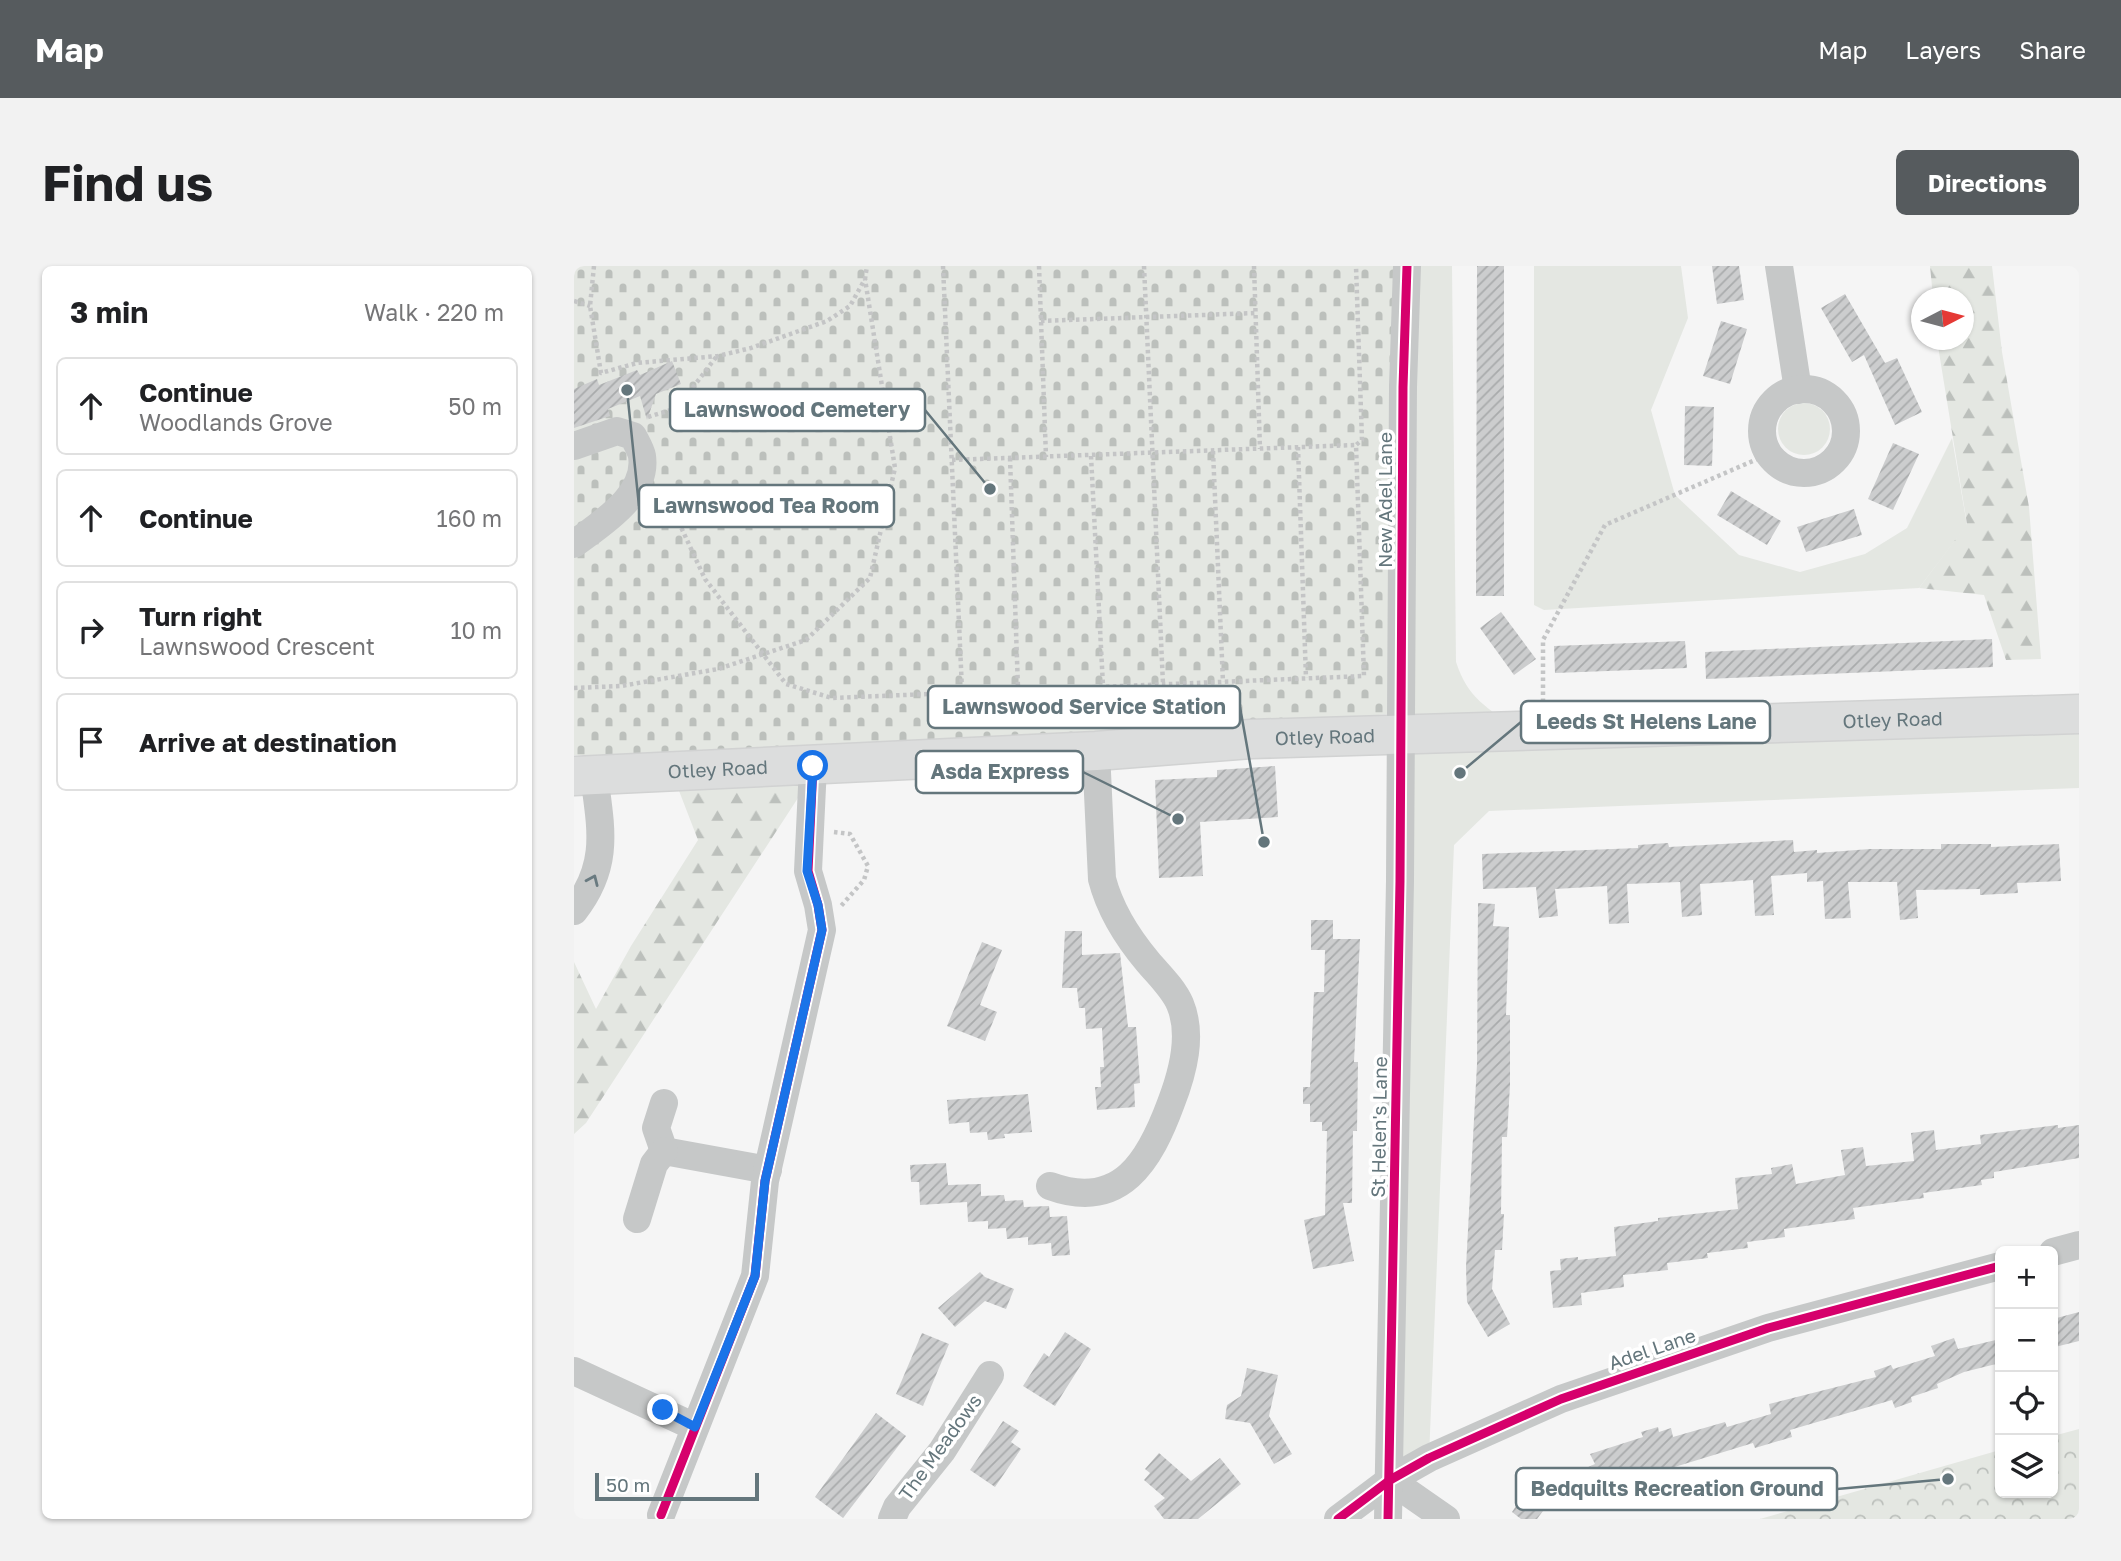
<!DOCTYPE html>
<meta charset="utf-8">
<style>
body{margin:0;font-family:"Golos Text",sans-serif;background:#f2f2f2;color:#202124}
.controls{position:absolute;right:21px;bottom:21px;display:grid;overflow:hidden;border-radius:10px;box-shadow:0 2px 5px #0004}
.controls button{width:63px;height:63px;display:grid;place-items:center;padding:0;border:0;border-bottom:2px solid #e0e0e0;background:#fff;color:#202124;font:35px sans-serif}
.compass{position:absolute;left:1337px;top:21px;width:63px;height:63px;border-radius:50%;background:#fff;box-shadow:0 2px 5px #0004;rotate:84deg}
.scale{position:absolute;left:21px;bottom:18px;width:164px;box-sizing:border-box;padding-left:7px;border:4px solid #64767c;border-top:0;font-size:19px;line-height:24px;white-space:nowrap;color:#64767c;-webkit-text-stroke:5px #fff;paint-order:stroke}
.stop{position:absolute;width:21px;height:21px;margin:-16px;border:5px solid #1a73e8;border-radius:50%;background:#fff}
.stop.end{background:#1a73e8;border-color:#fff;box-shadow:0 2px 7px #0008}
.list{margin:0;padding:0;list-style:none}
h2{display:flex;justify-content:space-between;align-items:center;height:91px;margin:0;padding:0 28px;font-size:30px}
h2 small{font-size:23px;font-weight:400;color:#757577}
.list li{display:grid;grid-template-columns:46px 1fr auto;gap:21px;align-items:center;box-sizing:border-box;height:98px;margin:0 14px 14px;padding:0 14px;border:2px solid #e0e0e0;border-radius:10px}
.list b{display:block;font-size:26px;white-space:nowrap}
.list p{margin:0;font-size:23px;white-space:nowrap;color:#757577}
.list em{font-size:23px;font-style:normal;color:#757577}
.icon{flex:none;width:38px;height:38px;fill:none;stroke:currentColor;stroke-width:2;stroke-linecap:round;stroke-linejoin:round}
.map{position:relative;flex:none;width:1505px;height:1253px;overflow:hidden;border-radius:10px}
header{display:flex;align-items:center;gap:42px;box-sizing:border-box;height:98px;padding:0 35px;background:#565b5e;color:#fff}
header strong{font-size:33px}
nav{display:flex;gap:38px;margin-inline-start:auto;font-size:24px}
.intro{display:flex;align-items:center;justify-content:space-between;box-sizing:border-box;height:168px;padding:0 42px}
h1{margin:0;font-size:49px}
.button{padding:18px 32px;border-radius:10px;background:#565b5e;color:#fff;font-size:24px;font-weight:700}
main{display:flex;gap:42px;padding:0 42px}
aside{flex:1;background:#fff;border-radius:10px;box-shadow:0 2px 5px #0004}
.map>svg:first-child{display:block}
</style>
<header>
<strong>Map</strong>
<nav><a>Map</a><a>Layers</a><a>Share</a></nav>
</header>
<div class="intro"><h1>Find us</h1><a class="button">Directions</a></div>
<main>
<aside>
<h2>3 min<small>Walk · 220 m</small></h2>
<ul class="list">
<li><svg class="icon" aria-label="ahead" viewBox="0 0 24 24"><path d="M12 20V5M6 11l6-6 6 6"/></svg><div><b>Continue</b><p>Woodlands Grove</p></div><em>50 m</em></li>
<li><svg class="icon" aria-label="ahead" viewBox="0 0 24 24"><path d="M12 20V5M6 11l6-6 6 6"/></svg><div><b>Continue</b></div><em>160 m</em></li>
<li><svg class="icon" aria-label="right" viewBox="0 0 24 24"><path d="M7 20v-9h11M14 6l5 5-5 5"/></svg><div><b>Turn right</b><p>Lawnswood Crescent</p></div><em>10 m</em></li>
<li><svg class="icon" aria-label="arrive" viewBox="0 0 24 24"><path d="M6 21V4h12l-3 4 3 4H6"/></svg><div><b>Arrive at destination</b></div></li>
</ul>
</aside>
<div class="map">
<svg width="1505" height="1253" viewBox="0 0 1505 1253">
<defs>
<pattern id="forest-firs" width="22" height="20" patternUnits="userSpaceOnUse" patternTransform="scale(1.75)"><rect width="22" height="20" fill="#e4e7e2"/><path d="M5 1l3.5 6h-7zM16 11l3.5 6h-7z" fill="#bcc0bc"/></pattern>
<pattern id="cemetery-stones" width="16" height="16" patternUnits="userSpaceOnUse" patternTransform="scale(1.75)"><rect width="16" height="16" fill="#e4e7e2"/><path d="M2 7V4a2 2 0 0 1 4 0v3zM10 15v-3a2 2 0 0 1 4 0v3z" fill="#bcc0bc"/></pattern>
<pattern id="park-crowns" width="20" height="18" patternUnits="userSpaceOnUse" patternTransform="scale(1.75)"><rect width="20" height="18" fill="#e4e7e2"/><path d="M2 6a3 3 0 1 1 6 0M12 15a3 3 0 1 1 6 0" fill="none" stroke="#bcc0bc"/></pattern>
<pattern id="building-hatch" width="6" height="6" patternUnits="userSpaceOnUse" patternTransform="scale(1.75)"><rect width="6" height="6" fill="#cccdce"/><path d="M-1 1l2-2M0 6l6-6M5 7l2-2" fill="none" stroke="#a9abac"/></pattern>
</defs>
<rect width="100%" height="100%" fill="#f5f5f5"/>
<g fill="#e4e7e2">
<path d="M833 0H878L882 396C894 433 913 441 943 463L1505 448V522L915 545 880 579 855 1192 816 1214Z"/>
<polygon points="960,0 1107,0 1114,52 1077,144 1101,229 1165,289 1226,306 1291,288 1333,262 1378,172 1393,259 1345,322 970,344 960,339"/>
<circle cx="1230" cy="163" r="26"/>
</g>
<g fill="url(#forest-firs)">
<polygon points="1356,0 1418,0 1428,86 1455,241 1467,393 1432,394 1410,329 1345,322 1393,258 1363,74 1390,74 1390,32 1359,31"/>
<polygon points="237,512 12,857 0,868 0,696 22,743 57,680 124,574 102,517"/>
</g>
<polygon fill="url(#cemetery-stones)" points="0,0 835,0 828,447 668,460 77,490 0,489"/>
<polygon fill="url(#park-crowns)" points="1505,1163 1505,1253 1186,1253 1426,1184 1426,1227 1479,1227 1479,1170"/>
<g fill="url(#building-hatch)">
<polygon points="903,0 930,0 930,330 902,330"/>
<polygon points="1138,0 1165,0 1170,34 1143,38"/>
<polygon points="1271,28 1311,97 1323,92 1348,146 1321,159 1290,89 1278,96 1247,42"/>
<polygon points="1147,55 1173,63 1156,118 1129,110"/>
<polygon points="98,95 107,118 82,128 73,154 66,130 34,143 36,150 0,162 0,123 23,113 25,119 63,104 66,109"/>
<polygon points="1111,140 1140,141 1138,200 1110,199"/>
<polygon points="1319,177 1345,188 1319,244 1294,233"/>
<polygon points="1157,225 1207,255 1193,279 1143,249"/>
<polygon points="1280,243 1288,269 1232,286 1223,261"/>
<polygon points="927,346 962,393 940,409 906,362"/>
<polygon points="1418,373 1419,401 1132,413 1131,386"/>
<polygon points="1111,375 1113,402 981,407 980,380"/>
<polygon points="701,500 704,551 626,556 629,610 585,612 581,514 643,511 643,504"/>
<polygon points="1219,574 1220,586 1243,584 1243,587 1296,583 1367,583 1367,578 1417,578 1417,581 1485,578 1487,615 1443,617 1444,627 1406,629 1406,623 1342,624 1344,652 1326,654 1323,616 1274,616 1277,652 1251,653 1249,615 1233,616 1233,607 1197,610 1200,649 1181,650 1179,614 1126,618 1128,649 1108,651 1106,616 1053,618 1055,657 1035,658 1033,620 981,623 984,650 965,652 962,621 909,623 908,588 1064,582 1064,579 1094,577 1095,581"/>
<polygon points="904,637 921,638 919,660 935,661 932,749 936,749 936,819 933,871 928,871 927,948 930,948 928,984 921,984 918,1023 936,1058 914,1071 893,1036 892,1001 903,798"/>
<polygon points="737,654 759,654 759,673 786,673 780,796 784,796 783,865 779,865 778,937 769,937 780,995 739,1003 730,954 751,949 753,865 748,865 748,856 736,856 736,838 729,838 729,821 736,821 740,726 750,726 751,684 737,684"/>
<polygon points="491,665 508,665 508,689 546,687 554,761 562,761 566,817 560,818 561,841 523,844 521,821 527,821 526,801 530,801 528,762 512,763 511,742 505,742 503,722 488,722"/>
<polygon points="408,676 428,684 406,739 423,746 411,775 373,760"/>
<polygon points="454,828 458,866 430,868 431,872 414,874 413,866 396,867 395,856 375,858 373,834"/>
<polygon points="1484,859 1484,862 1505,859 1505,892 1420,906 1420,912 1407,914 1408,919 1349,927 1350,932 1279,942 1281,953 1210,963 1211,971 1173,976 1174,982 1133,987 1134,992 1093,997 1094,1004 1049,1009 1050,1021 1007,1027 1008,1039 979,1042 976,1005 987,1004 986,993 1004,991 1004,994 1042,990 1040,961 1084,955 1084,952 1164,943 1161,912 1198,908 1197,902 1218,898 1222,918 1271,909 1267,884 1289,881 1292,900 1340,895 1337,867 1360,864 1362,884 1407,878 1406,869"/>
<polygon points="372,897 374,919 407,918 407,930 430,929 431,935 449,934 450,941 475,940 476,951 493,950 496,989 478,990 477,977 454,979 454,971 433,973 432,962 414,963 414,955 394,956 393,936 346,939 345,916 337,916 336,899"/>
<polygon points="406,1006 411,1011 440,1023 432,1043 411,1035 381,1061 364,1042"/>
<polygon points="1505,1046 1505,1075 1481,1081 1479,1053"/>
<polygon points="491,1066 517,1083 481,1140 449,1120 470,1087 475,1091"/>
<polygon points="348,1067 375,1078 349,1140 322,1128"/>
<polygon points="1380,1072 1384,1083 1426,1073 1426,1097 1390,1106 1363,1118 1364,1122 1337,1131 1338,1136 1321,1142 1318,1134 1216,1164 1218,1171 1181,1182 1179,1177 1045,1218 1048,1226 1022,1236 1015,1236 1003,1206 1021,1198 1016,1188 1069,1171 1067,1166 1084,1161 1085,1166 1097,1162 1099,1171 1151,1156 1153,1161 1197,1148 1195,1138 1302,1111 1300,1105 1317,1099 1319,1103 1361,1090 1357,1080"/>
<polygon points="673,1102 704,1109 695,1150 718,1188 700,1198 676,1157 651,1153 653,1139 667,1130"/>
<polygon points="302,1147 332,1170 269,1252 241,1231"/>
<polygon points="429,1155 445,1165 437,1176 447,1183 421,1221 396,1204"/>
<polygon points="585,1187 617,1215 646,1192 667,1218 624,1253 590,1253 580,1240 591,1232 570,1214 576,1207 571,1203"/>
<polygon points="959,1215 980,1230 963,1253 947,1253 938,1246"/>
</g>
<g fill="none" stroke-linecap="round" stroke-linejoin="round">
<defs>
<g id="highway">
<path id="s1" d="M0 510 522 485 677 473 1505 448"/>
</g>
</defs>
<use href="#highway" stroke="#d1d2d2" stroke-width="41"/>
<g stroke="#c4c5c6" stroke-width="4.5" stroke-dasharray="3.5 3.5" stroke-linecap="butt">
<polyline points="20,0 16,40 27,107 63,97 144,90 177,82 253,55 276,40 291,13 293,0"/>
<polyline points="369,0 388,424"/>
<polyline points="465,0 472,191"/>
<polyline points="570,0 589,418"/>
<polyline points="680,0 686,183"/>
<polyline points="0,35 16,40"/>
<polyline points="467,55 682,47"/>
<polyline points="74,151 103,142 143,90"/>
<polyline points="724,181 732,412"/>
<polyline points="639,185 649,416"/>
<polyline points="517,190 529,420"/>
<polyline points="436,192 444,422"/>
<polyline points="378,194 782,179"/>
<polyline points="86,227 94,233 131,313 212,418 258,432 790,410 782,179 788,174 782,0"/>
<polyline points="0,422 47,420 144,403 232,374 296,312 321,202 291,13"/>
<polyline points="969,436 969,374 1031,259 1195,188"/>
<polyline points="260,566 276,568 294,600 290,614 267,640"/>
</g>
<g stroke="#c6c8c8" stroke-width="28">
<polyline points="1205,0 1224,124"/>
<circle cx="1230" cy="165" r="42"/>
<path d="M0 180 43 165 59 170C62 176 67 184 68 190 74 230 26 258 0 278"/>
<path d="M0 645C36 599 27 563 20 509"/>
<polyline points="90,837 82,862 90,885 194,904"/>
<path d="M476 920C547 946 576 894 597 837 609 806 619 769 606 738 599 722 585 709 574 696 553 671 536 644 528 613L522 485"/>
<polyline points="63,953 80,898 90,885"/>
<polyline points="1479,986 1505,979"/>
<polyline points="0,1105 121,1161"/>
<polyline points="816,1214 872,1253"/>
<polyline points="87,1249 181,1010 191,915 248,664 244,639 234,605 239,500"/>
<polyline points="318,1253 323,1241 368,1185 416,1109"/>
<polyline points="764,1253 816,1214 855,1192 987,1133 1194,1062 1426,1000"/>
<polyline points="814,1253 826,615 829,121 833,0"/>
</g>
<use href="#highway" stroke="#dcdddd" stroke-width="38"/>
<defs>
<g id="cycleway">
<polyline points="87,1249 181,1010 191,915 248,664 244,639 234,605 239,500"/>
<polyline points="764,1253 816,1214 855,1192 987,1133 1194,1062 1426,1000"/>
<polyline points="814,1253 826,615 829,121 833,0"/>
</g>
</defs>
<use href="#cycleway" stroke="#fff" stroke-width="13"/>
<use href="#cycleway" stroke="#d6006c" stroke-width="9"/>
</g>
<defs><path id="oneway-chevron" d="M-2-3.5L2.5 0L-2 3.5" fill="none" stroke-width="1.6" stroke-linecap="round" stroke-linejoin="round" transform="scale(1.75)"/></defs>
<use stroke="#697a80" href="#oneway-chevron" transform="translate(19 614) rotate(-66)"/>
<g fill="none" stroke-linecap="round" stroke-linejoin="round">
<polyline stroke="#1a73e8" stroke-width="9" points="89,1144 121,1161 181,1010 191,915 248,664 244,639 233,605 239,500"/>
</g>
<g text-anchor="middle" stroke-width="7" stroke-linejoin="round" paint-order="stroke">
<g font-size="19" fill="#64767c" stroke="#fff">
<text transform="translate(811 234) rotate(-90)" y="7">New Adel Lane</text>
<text dy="7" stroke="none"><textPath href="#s1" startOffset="1320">Otley Road</textPath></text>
<text dy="7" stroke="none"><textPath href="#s1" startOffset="752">Otley Road</textPath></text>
<text dy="7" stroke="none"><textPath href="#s1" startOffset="144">Otley Road</textPath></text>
<text transform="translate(805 861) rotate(-89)" y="7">St Helen's Lane</text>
<text transform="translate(1078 1083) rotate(-19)" y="7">Adel Lane</text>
<text transform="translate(366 1181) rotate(-54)" y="7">The Meadows</text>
</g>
</g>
<path fill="none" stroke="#64767c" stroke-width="2.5" d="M416 223L351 144M53 124L65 240M690 576L666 441M886 507L947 456M604 553L509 506M1374 1213L1263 1223"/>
<g fill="#64767c" stroke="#fff" stroke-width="2.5">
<circle cx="416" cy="223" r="7"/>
<circle cx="53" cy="124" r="7"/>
<circle cx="690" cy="576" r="7"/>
<circle cx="886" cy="507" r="7"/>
<circle cx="604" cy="553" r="7"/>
<circle cx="1374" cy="1213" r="7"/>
</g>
<g fill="#fff" stroke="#64767c" stroke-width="2.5">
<rect x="96" y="123" width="255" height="42" rx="7"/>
<rect x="65" y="219" width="255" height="42" rx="7"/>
<rect x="354" y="420" width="312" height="42" rx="7"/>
<rect x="947" y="435" width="249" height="42" rx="7"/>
<rect x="342" y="485" width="167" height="42" rx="7"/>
<rect x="942" y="1202" width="321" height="42" rx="7"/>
</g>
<g font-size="21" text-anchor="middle" font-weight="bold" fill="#64767c">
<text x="223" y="151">Lawnswood Cemetery</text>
<text x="192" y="247">Lawnswood Tea Room</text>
<text x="510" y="448">Lawnswood Service Station</text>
<text x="1072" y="463">Leeds St Helens Lane</text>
<text x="426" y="513">Asda Express</text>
<text x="1103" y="1230">Bedquilts Recreation Ground</text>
</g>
</svg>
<div class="controls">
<button>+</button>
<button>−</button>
<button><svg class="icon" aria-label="locate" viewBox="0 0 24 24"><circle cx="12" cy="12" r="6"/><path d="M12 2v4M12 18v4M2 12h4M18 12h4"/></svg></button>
<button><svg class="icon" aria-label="layers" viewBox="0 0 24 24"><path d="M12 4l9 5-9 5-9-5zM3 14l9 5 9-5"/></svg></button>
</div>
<svg class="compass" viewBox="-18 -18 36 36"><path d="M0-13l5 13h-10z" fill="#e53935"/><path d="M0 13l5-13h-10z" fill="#757577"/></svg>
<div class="scale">50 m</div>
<div class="stop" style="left:239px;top:500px"></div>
<div class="stop end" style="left:89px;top:1144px"></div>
</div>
</main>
